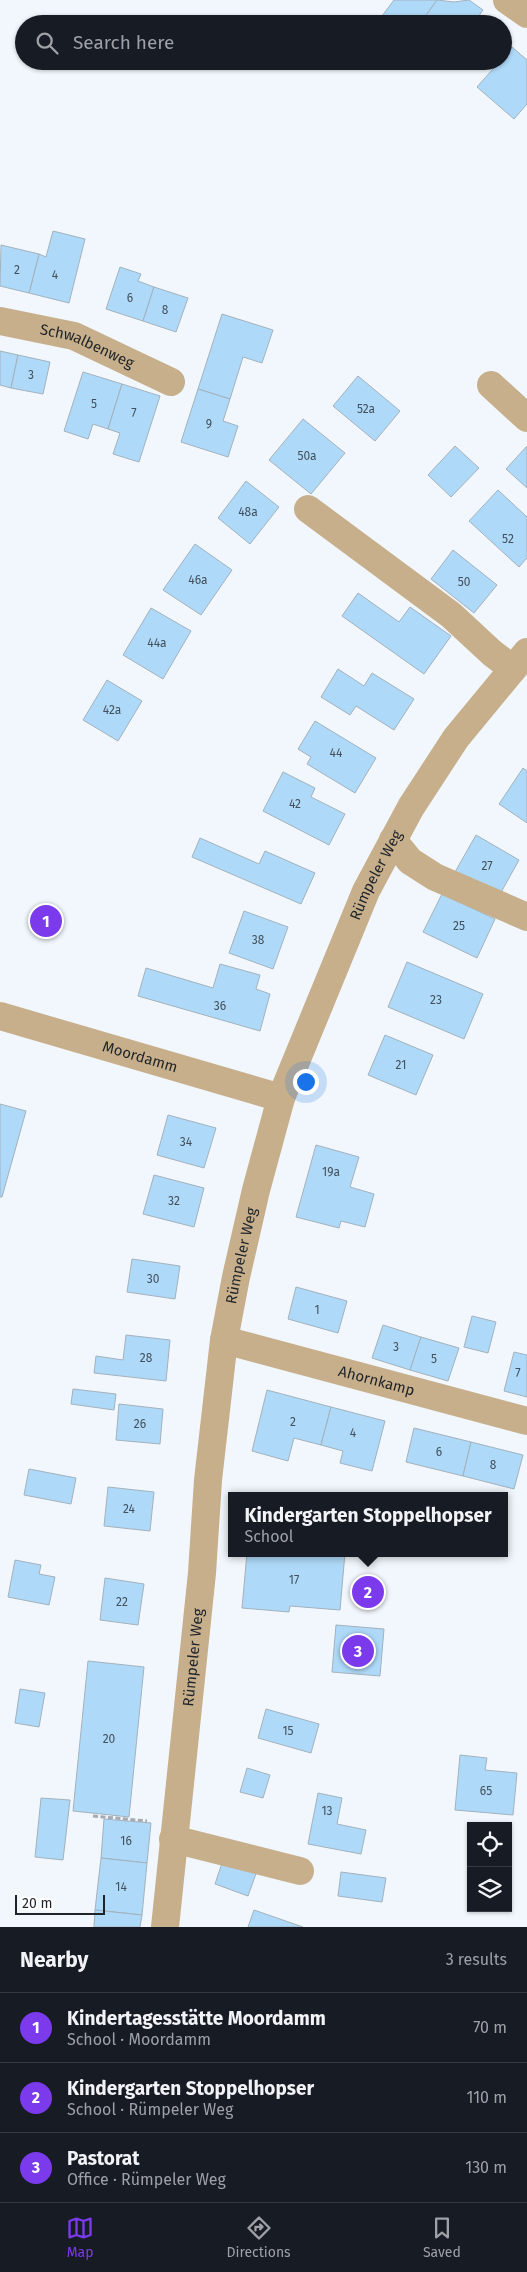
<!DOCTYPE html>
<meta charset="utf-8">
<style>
body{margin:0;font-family:"Fira Sans",sans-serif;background:#20242c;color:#f1f3f6}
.controls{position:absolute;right:15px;bottom:15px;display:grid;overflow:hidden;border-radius:0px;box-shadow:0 1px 4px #0004}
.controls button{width:45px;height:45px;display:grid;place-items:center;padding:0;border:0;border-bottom:1px solid #363941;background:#171b24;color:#f1f3f6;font:25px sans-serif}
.scale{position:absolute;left:15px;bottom:12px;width:90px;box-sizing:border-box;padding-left:5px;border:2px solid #1e2429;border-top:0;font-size:14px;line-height:18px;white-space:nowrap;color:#1e2429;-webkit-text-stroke:4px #fff;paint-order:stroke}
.you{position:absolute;left:305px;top:1081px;width:18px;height:18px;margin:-12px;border:4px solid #fff;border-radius:50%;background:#1a73e8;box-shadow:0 0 0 8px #1a73e833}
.badge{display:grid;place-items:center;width:32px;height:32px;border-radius:50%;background:#7c3aed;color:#fff;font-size:16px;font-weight:700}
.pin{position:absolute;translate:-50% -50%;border:2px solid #fff;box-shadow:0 1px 5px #0006}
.popup{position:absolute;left:228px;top:1492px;width:280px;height:65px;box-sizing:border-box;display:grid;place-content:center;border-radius:0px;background:#171b24;filter:drop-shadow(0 1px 4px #0005);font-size:16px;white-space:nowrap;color:#9ea1a6}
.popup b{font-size:19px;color:#f1f3f6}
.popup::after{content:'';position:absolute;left:50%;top:100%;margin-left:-10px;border:10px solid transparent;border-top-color:#171b24}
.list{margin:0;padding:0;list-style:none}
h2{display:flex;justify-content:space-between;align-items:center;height:65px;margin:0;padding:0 20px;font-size:21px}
h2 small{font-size:16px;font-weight:400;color:#9ea1a6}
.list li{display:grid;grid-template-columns:32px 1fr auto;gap:15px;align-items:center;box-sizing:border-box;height:70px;padding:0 20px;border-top:1px solid #363941}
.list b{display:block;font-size:19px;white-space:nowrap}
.list p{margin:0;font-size:16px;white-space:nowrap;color:#9ea1a6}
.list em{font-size:16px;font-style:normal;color:#9ea1a6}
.icon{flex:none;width:28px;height:28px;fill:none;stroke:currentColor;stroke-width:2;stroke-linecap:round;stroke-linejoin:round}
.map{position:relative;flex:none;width:527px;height:1927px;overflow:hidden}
.search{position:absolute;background:#171b24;box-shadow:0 1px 4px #0004;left:15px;right:15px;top:15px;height:55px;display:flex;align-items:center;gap:12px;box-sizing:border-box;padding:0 18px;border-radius:28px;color:#9ea1a6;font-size:19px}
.sheet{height:275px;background:#171b24}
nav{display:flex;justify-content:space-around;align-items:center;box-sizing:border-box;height:70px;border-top:1px solid #363941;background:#171b24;font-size:14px;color:#9ea1a6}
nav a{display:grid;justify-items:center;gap:2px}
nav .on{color:#7c3aed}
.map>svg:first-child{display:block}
</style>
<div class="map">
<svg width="527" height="1927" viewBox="0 0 527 1927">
<rect width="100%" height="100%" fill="#f1f7fc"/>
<g fill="#afd9f8" stroke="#a2b2bd">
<polygon points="394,0 437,0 420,24 385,24 379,20"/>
<polygon points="437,0 454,2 469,0 483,10 473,24 426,24 422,21"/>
<polygon points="512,47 527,60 527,104 514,119 477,87 500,61 503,61 503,57"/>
<polygon points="53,231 85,239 69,303 29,293 39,254 46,257"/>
<polygon points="1,245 39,254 29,293 0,286"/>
<polygon points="120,267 141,274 138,281 154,287 143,321 106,309"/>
<polygon points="154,287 188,298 176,332 143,321"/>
<polygon points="222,314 273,330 262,363 243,357 230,399 198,389"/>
<polygon points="0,351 18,355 11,388 0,385"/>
<polygon points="18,355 50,362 43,394 11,388"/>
<polygon points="83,372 122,384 108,429 93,424 88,439 64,431"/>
<polygon points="358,376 400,411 375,441 333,406"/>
<polygon points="122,384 160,396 139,462 113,454 120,433 108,429"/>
<polygon points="198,389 230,399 223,421 238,426 228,457 181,442"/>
<polygon points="303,419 345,453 311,494 269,460"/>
<polygon points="455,446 479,468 451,497 428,475"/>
<polygon points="527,446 527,488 506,469"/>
<polygon points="246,481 279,507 250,544 218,518"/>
<polygon points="498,490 527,517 527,558 519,567 469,521"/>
<polygon points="195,544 232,570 201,615 163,590"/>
<polygon points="453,550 497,585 474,613 431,579"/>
<polygon points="358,593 399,622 410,607 451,636 424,674 342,616"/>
<polygon points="151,608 191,631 163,679 123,655"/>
<polygon points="338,669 364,686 372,673 414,699 394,730 356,706 350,715 321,697"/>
<polygon points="107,680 142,701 118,741 83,720"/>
<polygon points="315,721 376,758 355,793 307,764 311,757 298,749"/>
<polygon points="523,768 527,771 527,823 499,804"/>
<polygon points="283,772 315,788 311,797 345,814 329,845 263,811"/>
<polygon points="476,835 519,860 499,896 455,872"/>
<polygon points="200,838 259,864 265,851 315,873 301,904 192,857"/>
<polygon points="442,894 495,919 477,958 423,932"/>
<polygon points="244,911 288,927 273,969 229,953"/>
<polygon points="407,962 483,994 464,1039 388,1007"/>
<polygon points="220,964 260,975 256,989 270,994 260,1031 138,996 146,968 213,988"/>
<polygon points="385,1035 433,1055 416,1095 368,1075"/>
<polygon points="0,1104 26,1111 2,1197 0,1197"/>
<polygon points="168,1115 216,1128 204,1168 157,1155"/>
<polygon points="316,1145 359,1157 350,1187 374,1194 365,1227 341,1221 339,1228 296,1217"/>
<polygon points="154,1175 204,1188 194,1227 143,1214"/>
<polygon points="132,1259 180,1266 175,1299 127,1292"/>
<polygon points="296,1287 347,1301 338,1333 288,1319"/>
<polygon points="472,1316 496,1322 488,1353 464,1347"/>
<polygon points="383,1325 421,1337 410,1370 372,1358"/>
<polygon points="126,1335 170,1340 166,1381 94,1373 96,1356 123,1360"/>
<polygon points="421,1337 459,1348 448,1381 410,1370"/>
<polygon points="514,1352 527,1355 527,1397 504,1391"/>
<polygon points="73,1389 116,1394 114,1410 71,1404"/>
<polygon points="267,1390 331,1407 321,1445 294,1438 288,1461 252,1451"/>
<polygon points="119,1404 163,1409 160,1444 116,1440"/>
<polygon points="331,1407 385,1421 372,1471 340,1463 343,1451 321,1445"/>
<polygon points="414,1428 471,1442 463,1476 406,1462"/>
<polygon points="471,1442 523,1455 514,1489 463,1476"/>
<polygon points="29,1469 76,1478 71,1504 24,1495"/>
<polygon points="108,1487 154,1492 150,1531 104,1526"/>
<polygon points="247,1553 345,1553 340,1610 290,1606 289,1612 242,1608"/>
<polygon points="15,1560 41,1565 39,1574 55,1577 49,1605 8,1597"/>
<polygon points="105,1578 144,1584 138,1625 100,1620"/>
<polygon points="336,1625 384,1629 380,1676 332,1672"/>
<polygon points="88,1661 144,1667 129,1817 73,1811"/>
<polygon points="20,1689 45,1693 39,1727 15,1723"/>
<polygon points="266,1709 319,1724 311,1753 258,1738"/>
<polygon points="460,1755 487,1758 485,1770 517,1773 513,1815 455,1810"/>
<polygon points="247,1768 270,1775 263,1798 240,1792"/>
<polygon points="318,1793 342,1798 337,1824 366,1830 361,1854 308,1844"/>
<polygon points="41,1798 70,1800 63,1860 35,1857"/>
<polygon points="104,1819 151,1823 147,1863 101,1858"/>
<polygon points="224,1857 258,1868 248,1896 215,1884"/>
<polygon points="101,1858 147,1863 142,1915 95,1910"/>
<polygon points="341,1872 386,1878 382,1902 338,1896"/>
<polygon points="95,1910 142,1915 140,1927 94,1927"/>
<polygon points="254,1910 303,1927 248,1927"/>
</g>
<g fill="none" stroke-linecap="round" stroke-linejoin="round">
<polyline stroke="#a5abb0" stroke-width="3" stroke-dasharray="5 2.5" stroke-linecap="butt" points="93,1816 147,1821"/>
<g stroke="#c7af8c" stroke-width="28">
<polyline points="507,0 527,14"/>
<path id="s1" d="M0 321 74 336 171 382"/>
<polyline points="491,385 527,418"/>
<polyline points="308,509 451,615 492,653 513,669"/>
<polyline points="393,840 410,861 435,877 527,917"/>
<path id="s2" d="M0 1016 281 1098"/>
<path id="s3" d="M224 1340 527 1421"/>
<polyline points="173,1839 300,1871"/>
<path id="s4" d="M165 1927 202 1573 208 1480 224 1340 236 1277 256 1190 281 1098 366 891 411 807 456 738 527 652"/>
</g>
</g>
<g text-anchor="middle" stroke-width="5" stroke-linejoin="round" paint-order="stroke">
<g font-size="12" fill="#42515d">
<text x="17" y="274">2</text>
<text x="55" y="279">4</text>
<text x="130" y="302">6</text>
<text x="165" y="314">8</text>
<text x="31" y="379">3</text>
<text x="94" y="408">5</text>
<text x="366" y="413">52a</text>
<text x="134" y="417">7</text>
<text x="209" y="428">9</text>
<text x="307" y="460">50a</text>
<text x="248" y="516">48a</text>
<text x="508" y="543">52</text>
<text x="198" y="584">46a</text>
<text x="464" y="586">50</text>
<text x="157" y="647">44a</text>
<text x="112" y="714">42a</text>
<text x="336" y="757">44</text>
<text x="295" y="808">42</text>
<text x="487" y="870">27</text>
<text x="459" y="930">25</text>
<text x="258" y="944">38</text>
<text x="436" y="1004">23</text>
<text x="220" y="1010">36</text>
<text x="401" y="1069">21</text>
<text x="186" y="1146">34</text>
<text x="331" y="1176">19a</text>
<text x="174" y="1205">32</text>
<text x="153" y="1283">30</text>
<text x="317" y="1314">1</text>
<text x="396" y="1351">3</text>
<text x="146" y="1362">28</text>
<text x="434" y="1363">5</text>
<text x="518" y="1377">7</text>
<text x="293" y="1426">2</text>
<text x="140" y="1428">26</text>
<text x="353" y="1437">4</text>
<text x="439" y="1456">6</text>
<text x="493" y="1469">8</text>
<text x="129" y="1513">24</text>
<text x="294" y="1584">17</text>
<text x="122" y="1606">22</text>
<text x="288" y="1735">15</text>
<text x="109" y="1743">20</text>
<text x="486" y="1795">65</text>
<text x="327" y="1815">13</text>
<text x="126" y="1845">16</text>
<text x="121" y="1891">14</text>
</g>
<g font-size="15" fill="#1e2429" stroke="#fff">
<text dy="5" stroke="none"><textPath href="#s1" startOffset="91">Schwalbenweg</textPath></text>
<text dy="5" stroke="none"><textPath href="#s4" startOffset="1081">Rümpeler Weg</textPath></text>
<text dy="5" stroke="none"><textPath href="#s2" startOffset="146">Moordamm</textPath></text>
<text dy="5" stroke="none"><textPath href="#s4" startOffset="676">Rümpeler Weg</textPath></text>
<text dy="5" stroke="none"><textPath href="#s3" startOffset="158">Ahornkamp</textPath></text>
<text dy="5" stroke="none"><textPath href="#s4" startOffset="271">Rümpeler Weg</textPath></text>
</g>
</g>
</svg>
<div class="controls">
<button><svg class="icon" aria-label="locate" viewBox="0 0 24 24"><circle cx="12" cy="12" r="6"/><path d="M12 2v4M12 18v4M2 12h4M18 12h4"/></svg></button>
<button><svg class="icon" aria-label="layers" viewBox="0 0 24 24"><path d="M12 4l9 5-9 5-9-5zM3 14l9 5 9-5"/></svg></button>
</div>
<div class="scale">20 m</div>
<div class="you"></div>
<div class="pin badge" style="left:46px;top:921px">1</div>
<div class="pin badge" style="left:368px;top:1592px">2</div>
<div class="popup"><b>Kindergarten Stoppelhopser</b>School</div>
<div class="pin badge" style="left:358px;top:1651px">3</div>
<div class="search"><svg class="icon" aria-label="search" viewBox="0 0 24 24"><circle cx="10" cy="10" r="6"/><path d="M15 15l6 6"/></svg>Search here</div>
</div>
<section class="sheet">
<h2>Nearby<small>3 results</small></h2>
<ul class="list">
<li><span class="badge">1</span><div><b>Kindertagesstätte Moordamm</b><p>School · Moordamm</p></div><em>70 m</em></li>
<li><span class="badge">2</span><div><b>Kindergarten Stoppelhopser</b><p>School · Rümpeler Weg</p></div><em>110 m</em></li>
<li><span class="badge">3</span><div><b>Pastorat</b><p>Office · Rümpeler Weg</p></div><em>130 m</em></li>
</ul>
</section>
<nav>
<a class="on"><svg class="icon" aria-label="map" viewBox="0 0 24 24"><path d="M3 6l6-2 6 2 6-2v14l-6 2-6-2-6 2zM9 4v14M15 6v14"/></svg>Map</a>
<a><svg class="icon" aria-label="directions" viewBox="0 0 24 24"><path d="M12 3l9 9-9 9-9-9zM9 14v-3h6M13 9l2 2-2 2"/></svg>Directions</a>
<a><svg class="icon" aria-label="saved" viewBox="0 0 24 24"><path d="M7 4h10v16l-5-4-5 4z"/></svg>Saved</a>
</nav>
